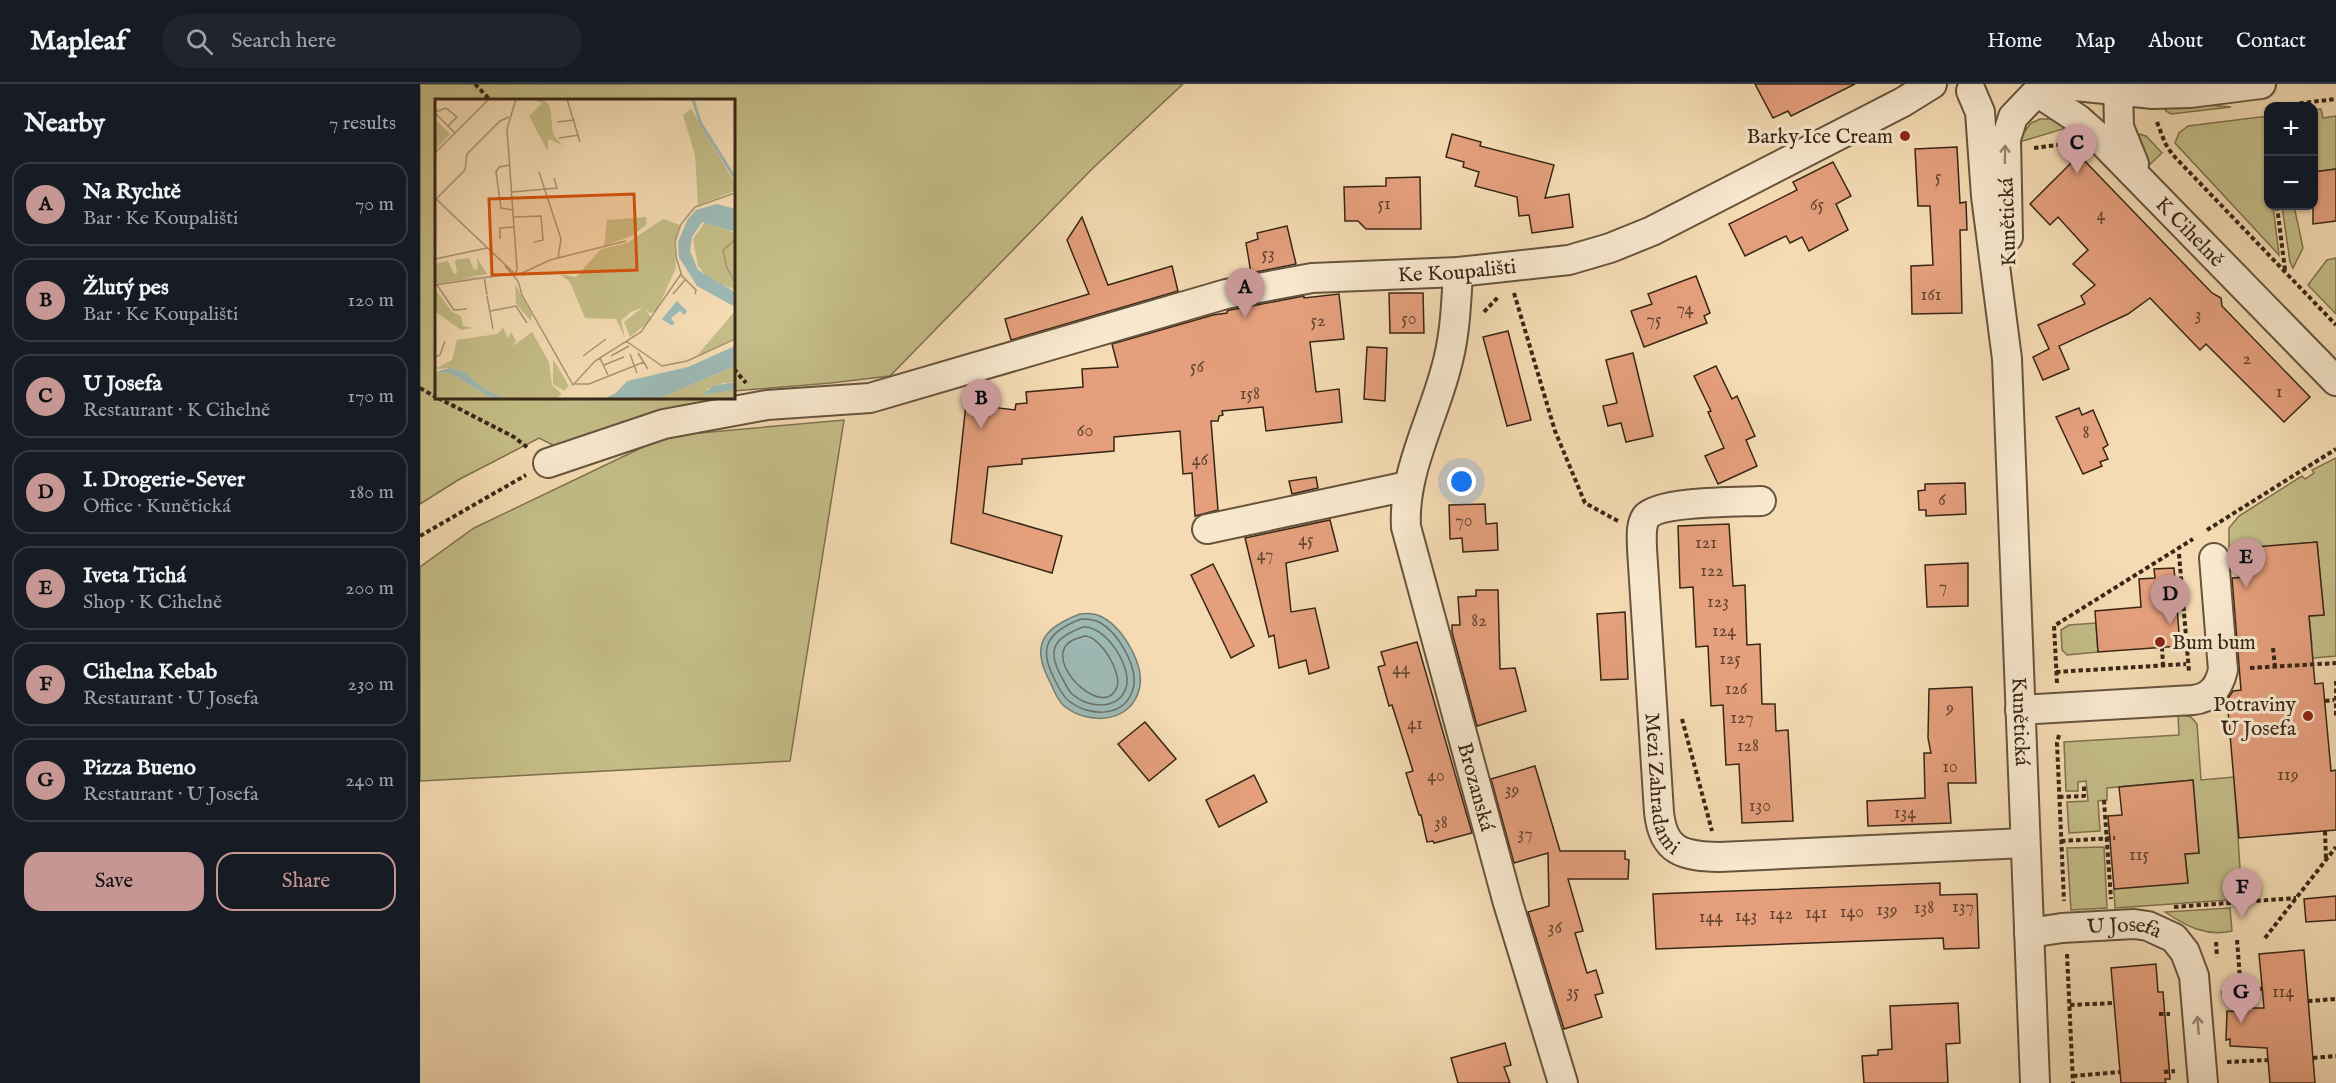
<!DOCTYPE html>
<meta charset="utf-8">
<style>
body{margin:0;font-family:"IM FELL English",serif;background:#20242c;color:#f1f3f6}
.controls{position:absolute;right:18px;top:18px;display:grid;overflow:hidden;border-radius:12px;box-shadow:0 2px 4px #0004}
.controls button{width:54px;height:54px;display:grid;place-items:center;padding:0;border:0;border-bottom:2px solid #363941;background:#171b24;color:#f1f3f6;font:30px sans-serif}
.you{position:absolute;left:1042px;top:398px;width:21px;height:21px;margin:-15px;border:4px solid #fff;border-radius:50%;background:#1a73e8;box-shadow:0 0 0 9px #1a73e833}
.badge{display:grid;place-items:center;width:39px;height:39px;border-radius:50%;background:#c59692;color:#111;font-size:20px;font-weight:700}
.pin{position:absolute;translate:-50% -50px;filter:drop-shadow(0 2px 3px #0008)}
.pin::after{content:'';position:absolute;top:32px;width:21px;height:18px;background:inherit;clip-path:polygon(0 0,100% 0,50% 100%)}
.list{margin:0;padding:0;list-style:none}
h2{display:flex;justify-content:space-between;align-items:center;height:78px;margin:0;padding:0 24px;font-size:26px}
h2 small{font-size:20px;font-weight:400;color:#9ea1a6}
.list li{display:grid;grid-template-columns:39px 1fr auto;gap:18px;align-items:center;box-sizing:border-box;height:84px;margin:0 12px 12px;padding:0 12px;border:2px solid #363941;border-radius:18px}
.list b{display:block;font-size:22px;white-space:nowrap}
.list p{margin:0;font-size:20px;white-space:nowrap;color:#9ea1a6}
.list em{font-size:20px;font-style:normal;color:#9ea1a6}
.actions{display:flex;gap:12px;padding:18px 24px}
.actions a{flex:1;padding:14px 0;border:2px solid #c59692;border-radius:18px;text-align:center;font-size:21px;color:#c59692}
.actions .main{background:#c59692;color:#111}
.icon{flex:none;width:33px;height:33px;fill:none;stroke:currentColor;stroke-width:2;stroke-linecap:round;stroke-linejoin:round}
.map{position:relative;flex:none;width:1916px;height:999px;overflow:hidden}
header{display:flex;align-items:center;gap:36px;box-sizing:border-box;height:84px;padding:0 30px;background:#171b24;border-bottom:2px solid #363941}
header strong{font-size:28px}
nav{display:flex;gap:33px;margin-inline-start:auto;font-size:21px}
.search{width:420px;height:54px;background:#20242c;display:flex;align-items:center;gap:15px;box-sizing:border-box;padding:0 21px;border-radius:33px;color:#9ea1a6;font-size:22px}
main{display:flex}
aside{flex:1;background:#171b24}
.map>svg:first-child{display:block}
</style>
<header>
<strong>Mapleaf</strong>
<div class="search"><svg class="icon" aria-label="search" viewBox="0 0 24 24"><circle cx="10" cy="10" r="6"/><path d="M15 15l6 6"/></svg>Search here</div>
<nav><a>Home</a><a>Map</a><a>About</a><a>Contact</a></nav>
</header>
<main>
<aside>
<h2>Nearby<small>7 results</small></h2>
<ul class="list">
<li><span class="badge">A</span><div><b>Na Rychtě</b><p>Bar · Ke Koupališti</p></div><em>70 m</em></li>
<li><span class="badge">B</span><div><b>Žlutý pes</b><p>Bar · Ke Koupališti</p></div><em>120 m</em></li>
<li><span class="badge">C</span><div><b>U Josefa</b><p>Restaurant · K Cihelně</p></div><em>170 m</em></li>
<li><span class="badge">D</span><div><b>I. Drogerie-Sever</b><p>Office · Kunětická</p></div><em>180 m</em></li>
<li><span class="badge">E</span><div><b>Iveta Tichá</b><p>Shop · K Cihelně</p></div><em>200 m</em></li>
<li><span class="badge">F</span><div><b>Cihelna Kebab</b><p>Restaurant · U Josefa</p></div><em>230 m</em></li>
<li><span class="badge">G</span><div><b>Pizza Bueno</b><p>Restaurant · U Josefa</p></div><em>240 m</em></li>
</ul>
<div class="actions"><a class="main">Save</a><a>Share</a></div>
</aside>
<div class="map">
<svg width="1916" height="999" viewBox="0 0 1916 999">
<rect width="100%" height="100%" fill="#f4dbb3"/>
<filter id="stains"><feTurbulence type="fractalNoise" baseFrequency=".00333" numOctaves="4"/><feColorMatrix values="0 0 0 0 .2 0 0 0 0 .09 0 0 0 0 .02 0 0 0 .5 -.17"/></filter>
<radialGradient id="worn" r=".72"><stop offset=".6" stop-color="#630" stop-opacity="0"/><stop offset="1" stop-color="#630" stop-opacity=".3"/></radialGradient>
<g fill="#c4bd87" stroke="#7e724e" stroke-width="1.5">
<polygon points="0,0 763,0 672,85 470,292 411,299 314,307 314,16 16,16 16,314 295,314 141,365 119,354 38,396 0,420"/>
<polygon points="1743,17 1811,23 1751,30 1746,27"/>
<polygon points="1901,25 1903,34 1916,32 1916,85 1894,88 1894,26"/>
<polygon points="1848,32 1848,122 1853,122 1859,171 1755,59 1759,49 1768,42"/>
<polygon points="1620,35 1636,35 1653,42 1596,59 1611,39"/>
<polygon points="1711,48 1726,52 1742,69 1727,83"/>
<polygon points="1862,122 1874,122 1883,164 1873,184 1870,178"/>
<polygon points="1916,174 1916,230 1888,201 1907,176"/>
<polygon points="424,336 370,677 0,697 0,483 54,444 246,352"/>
<polygon points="1916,374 1916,572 1859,577 1858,563 1892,561 1889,532 1904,531 1897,458 1809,466 1809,444 1819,432 1882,392 1885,395 1894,389 1892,386"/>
<polygon points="1676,539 1678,568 1647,571 1642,566 1641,546 1649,541"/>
<polygon points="1758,630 1771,633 1777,640 1781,696 1814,693 1822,815 1695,824 1694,805 1768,798 1765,770 1779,769 1773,696 1687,704 1687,716 1678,717 1680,747 1649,749 1647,718 1668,717 1666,697 1658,698 1658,707 1646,707 1644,658 1759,651"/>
<polygon points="1684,763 1687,824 1651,826 1647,764"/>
<path d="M1810 824 1812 847C1786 853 1766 842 1745 828Z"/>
</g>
<path fill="#9db9b4" stroke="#757f75" stroke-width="1.5" d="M660 530C668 529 675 529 682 533 703 544 726 582 719 606 710 640 667 641 644 622 637 616 634 606 630 598 610 561 623 544 660 530Z"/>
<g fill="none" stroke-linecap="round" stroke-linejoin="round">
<g stroke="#6a7065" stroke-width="1.5">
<path d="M661 535C668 535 673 535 679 538 698 548 719 584 713 605 705 634 669 633 649 617 642 612 638 602 634 594 617 562 630 547 661 535Z"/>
<path d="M663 543C685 541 713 583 706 604 698 627 667 624 652 610 647 605 644 597 640 590 626 563 637 553 663 543Z"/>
<path d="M665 552C680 552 702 588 697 603 685 635 631 586 645 563 649 556 658 554 665 552Z"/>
</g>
</g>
<g fill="#e59f7d" stroke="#382716" stroke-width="1.5">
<polygon points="1335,0 1435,0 1371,32 1368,27 1353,34"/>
<polygon points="1032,50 1061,58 1060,62 1134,81 1125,114 1149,110 1153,143 1112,149 1109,131 1099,132 1097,113 1055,102 1059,88 1043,83 1044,78 1026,73"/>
<polygon points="1537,63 1540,119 1546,118 1547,146 1540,146 1542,229 1492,230 1491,182 1513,181 1510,122 1498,122 1495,65"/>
<polygon points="1659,71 1792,209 1801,214 1802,222 1890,313 1864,338 1786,260 1780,266 1730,214 1708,230 1639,262 1649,285 1623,296 1613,273 1629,265 1618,241 1665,220 1661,212 1675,201 1653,180 1668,166 1638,133 1630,141 1610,120"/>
<polygon points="1413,78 1431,112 1416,120 1428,146 1389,167 1382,153 1370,159 1366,152 1325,172 1309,140 1377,106 1373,98"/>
<polygon points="1916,85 1916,137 1893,140 1893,88"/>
<polygon points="1000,93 1001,145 946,145 938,137 925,137 924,103 966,102 966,94"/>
<polygon points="662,133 688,201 752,182 758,207 591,256 585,235 669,210 647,156"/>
<polygon points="867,142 876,180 831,189 826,159 838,155 837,149"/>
<polygon points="1276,192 1290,229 1284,232 1287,239 1224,263 1211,227 1232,220 1228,210"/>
<polygon points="969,209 1003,209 1004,249 970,249"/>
<polygon points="919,210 924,255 890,258 896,308 919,305 922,338 846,347 843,323 802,327 803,331 799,332 798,337 791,337 798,426 775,432 772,389 763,390 760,347 694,353 694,367 602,375 602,380 568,383 563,429 642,452 632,489 531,459 546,320 595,326 596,320 607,319 606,308 663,303 662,285 698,283 692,260 793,231 807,229 807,227 810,226 884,212 884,214"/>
<polygon points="1088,247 1111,336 1087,342 1063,253"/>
<polygon points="947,263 967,264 965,317 944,315"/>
<polygon points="1213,269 1233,352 1206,358 1201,339 1188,342 1183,322 1197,319 1186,276"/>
<polygon points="1296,282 1312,315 1317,312 1335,352 1326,356 1337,382 1298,400 1285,372 1304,364 1288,328 1291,327 1274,292"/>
<polygon points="1659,324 1662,331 1673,326 1688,361 1683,364 1688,375 1680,378 1682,382 1663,390 1636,333"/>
<polygon points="896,393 898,404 872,410 869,397"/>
<polygon points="1545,399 1546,430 1506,432 1506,426 1499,426 1498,407 1505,406 1505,400"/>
<polygon points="1065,420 1066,440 1077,439 1078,466 1043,468 1042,454 1030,455 1029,421"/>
<polygon points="910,436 918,467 866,479 871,528 895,524 909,584 889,590 886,576 859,584 854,551 849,553 825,454"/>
<polygon points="1309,440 1313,502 1325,501 1327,561 1340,560 1342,620 1355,620 1356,647 1368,646 1373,737 1322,739 1319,680 1306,681 1303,621 1291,622 1288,562 1276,563 1273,503 1260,504 1258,442"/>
<polygon points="1897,458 1904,531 1889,532 1895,600 1903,599 1911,687 1916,686 1916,746 1819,754 1807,616 1813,607 1821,606 1812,494 1826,493 1823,464"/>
<polygon points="1548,479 1548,522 1507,523 1505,481"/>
<polygon points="793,480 834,562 811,574 771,491"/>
<polygon points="1754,484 1760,562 1678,568 1675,527 1721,523 1719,495 1735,494 1734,485"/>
<polygon points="1056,506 1078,506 1080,585 1095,584 1106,627 1057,642 1032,548 1032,541 1040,541 1038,513 1056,512"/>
<polygon points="1205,528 1208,595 1181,596 1177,530"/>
<polygon points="997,558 1052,749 1014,759 1013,757 1007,758 1001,731 999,731 986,689 993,687 972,621 969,622 958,583 965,581 961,568"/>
<polygon points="1552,603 1556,699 1528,699 1531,739 1448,742 1447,717 1505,714 1504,669 1511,669 1508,654 1509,605"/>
<polygon points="725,638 756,675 729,697 698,660"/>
<polygon points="1115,682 1140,767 1205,767 1205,775 1209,776 1208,795 1148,795 1163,847 1155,849 1167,889 1176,886 1183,909 1175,911 1182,933 1144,945 1108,828 1129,822 1128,769 1094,779 1071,695"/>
<polygon points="834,691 847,718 799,743 786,716"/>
<polygon points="1773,696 1779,769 1765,770 1768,799 1694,805 1688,732 1702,731 1699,703"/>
<polygon points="1520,799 1520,811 1557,810 1559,864 1524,865 1523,854 1236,865 1233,810"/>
<polygon points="1916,812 1916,836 1886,838 1884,815"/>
<polygon points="1884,866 1895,999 1850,999 1847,964 1810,962 1810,955 1806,956 1807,927 1820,928 1820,924 1844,924 1839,870"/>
<polygon points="1736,880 1738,908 1743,908 1750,995 1745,995 1746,999 1701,999 1691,884"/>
<polygon points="1538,919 1540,959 1526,960 1528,999 1444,999 1442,972 1458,971 1458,966 1472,965 1470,922"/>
<polygon points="1085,959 1091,981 1084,983 1090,999 1038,999 1031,974"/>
</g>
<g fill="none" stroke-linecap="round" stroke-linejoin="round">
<defs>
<g id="minor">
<polyline points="1636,0 1733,10 1770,9 1841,0"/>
<polyline points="1698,0 1699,43 1714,80"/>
<path id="s1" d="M1551 7 1560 28 1566 112 1587 275 1615 999"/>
<path id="s2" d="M1617 8 1658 35 1676 51 1916 297"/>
<polyline points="1588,153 1586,55 1593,33 1614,11"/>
<path id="s3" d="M1038 188C1036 223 1035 255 1025 288 1011 339 983 390 986 443L1088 819 1143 999"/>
<path id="s4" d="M128 379 244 340 347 321 450 314 806 210 892 194 1038 188 1149 176 1190 164 1232 147 1483 18 1512 0"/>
<path id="s5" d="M1341 417C1318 418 1239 417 1226 433 1220 442 1222 455 1222 465L1239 728C1243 768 1263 772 1299 773L1605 759"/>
<polyline points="787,445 988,402"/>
<path d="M1600 626 1773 616C1791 614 1799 603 1803 586L1794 474"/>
<path id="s6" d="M1609 849 1642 844 1714 840 1728 842 1754 854 1765 868 1774 892 1783 999"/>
</g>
</defs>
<use href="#minor" stroke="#67543d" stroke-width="32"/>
<g stroke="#382716" stroke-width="4" stroke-dasharray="4.5 3" stroke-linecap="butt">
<polyline points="55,0 70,16"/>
<polyline points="1857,22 1916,15"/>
<polyline points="1737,38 1745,59 1752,70 1916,241"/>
<polyline points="1614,64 1645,60"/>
<polyline points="1857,122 1865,186"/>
<polyline points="1094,209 1135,347 1165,419 1198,437"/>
<polyline points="1064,228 1079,212"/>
<polyline points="314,285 326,299"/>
<polyline points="0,304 16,313"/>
<polyline points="18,314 94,353 108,364"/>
<polyline points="1787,446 1916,365"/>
<polyline points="0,452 106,391"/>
<polyline points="1759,470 1769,588"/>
<polyline points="1742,563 1743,581"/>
<polyline points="1853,564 1855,583"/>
<polyline points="1830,584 1916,579"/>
<polyline points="1636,588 1766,580"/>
<polyline points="1916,597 1916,632"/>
<polyline points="1637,599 1634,542 1773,455"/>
<polyline points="1905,617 1914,616"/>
<polyline points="1262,635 1292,747"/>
<polyline points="1639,651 1637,659 1644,817"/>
<polyline points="1639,713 1664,712 1664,701"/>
<polyline points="1684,716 1691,815"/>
<polyline points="1905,747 1906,776"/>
<polyline points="1641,757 1695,754"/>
<polyline points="1754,823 1876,814"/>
<polyline points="1845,854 1916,763"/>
<polyline points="1817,856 1821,907"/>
<polyline points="1796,858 1797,873"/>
<polyline points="1647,870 1653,999"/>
<polyline points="1801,909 1842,905"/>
<polyline points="1888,917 1916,915"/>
<polyline points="1650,921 1694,919"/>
<polyline points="1739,930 1750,930"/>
<polyline points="1893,974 1916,972"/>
<polyline points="1807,978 1848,976"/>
<polyline points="1744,988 1755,987"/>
<polyline points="1653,992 1700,988"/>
</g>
<use href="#minor" stroke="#f8e8ce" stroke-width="28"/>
</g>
<defs><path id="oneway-shaft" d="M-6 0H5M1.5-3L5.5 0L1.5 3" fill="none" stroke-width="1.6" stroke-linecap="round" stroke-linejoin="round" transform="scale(1.5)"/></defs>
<g stroke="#988872">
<use href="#oneway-shaft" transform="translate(1585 70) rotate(-89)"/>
<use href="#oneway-shaft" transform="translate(1778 941) rotate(-95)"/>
</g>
<g fill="#8f2418" stroke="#f8e8ce" stroke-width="2">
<circle cx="1485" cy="52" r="6"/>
<circle cx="1740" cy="558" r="6"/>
<circle cx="1888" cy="632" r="6"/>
</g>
<g text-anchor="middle" stroke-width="6" stroke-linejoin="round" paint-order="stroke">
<g font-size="18" fill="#634530">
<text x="1518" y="98">5</text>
<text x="964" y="125">51</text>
<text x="1397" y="126">65</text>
<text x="1681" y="136">4</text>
<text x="848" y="175">53</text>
<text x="1511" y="216">161</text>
<text x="1265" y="230">74</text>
<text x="1778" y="236">3</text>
<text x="989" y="240">50</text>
<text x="1234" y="241">75</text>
<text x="898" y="242">52</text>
<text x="1827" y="280">2</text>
<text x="777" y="288">56</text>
<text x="1859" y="313">1</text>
<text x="830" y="315">158</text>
<text x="665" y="352">60</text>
<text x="1666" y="354">8</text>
<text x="780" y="381">46</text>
<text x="1522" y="421">6</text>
<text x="1044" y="442">70</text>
<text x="886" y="461">45</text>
<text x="1286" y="464">121</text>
<text x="845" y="476">47</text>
<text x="1292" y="492">122</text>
<text x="1523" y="508">7</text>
<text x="1298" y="523">123</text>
<text x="1059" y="542">82</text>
<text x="1304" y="552">124</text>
<text x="1310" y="580">125</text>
<text x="981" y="590">44</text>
<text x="1316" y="610">126</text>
<text x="1530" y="629">9</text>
<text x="1322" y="639">127</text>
<text x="995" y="645">41</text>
<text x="1328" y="667">128</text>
<text x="1530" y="688">10</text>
<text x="1868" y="696">119</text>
<text x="1016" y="697">40</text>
<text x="1092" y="711">39</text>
<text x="1340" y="727">130</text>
<text x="1485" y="734">134</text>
<text x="1021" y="744">38</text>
<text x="1105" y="755">37</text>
<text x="1719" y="776">115</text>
<text x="1543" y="828">137</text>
<text x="1504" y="829">138</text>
<text x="1467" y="831">139</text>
<text x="1432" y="833">140</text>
<text x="1396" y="834">141</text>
<text x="1361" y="835">142</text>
<text x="1326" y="837">143</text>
<text x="1291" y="838">144</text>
<text x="1135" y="849">36</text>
<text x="1153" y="913">35</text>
<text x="1863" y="913">114</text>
</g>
<g font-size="21" fill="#382716" stroke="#f8e8ce" text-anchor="end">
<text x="1473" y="59">Barky Ice Cream</text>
<text x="1752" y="565" text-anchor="start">Bum bum</text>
<text x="1876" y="627">Potraviny<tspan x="1876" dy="24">U Josefa</tspan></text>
</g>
<g font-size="21" fill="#382716" stroke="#f8e8ce">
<text transform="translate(1587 138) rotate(-92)" y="7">Kunětická</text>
<text dy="7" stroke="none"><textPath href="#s2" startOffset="208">K Cihelně</textPath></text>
<text dy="7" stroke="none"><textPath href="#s4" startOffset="934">Ke Koupališti</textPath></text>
<text dy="7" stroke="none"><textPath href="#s1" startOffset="634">Kunětická</textPath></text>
<text dy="7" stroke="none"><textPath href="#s5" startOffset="386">Mezi Zahradami</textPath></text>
<text dy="7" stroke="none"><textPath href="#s3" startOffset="531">Brozanská</textPath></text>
<text dy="7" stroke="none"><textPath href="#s6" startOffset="96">U Josefa</textPath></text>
</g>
</g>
<g transform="translate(15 15)">
<rect width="300" height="300" fill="#f4dbb3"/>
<path d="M98 0H107L115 7 118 35 127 46 113 40V53L94 17 107 4ZM256 10 300 84V92L263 106 260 56 248 16ZM0 20 15 35 0 52ZM211 118 212 125 197 137 169 147 172 121ZM228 120 245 126 239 143 241 169 221 213 214 214 208 207 217 220 195 238 189 223 208 208 196 213 186 222 190 239 181 220 150 219 135 183 125 175 141 178 166 150 192 144ZM270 123 300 134V191L273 179 263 167 258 140ZM34 159 39 171 43 170 42 159 52 175 27 179 52 177 0 185V165L13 162 19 175 22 174 20 161ZM80 185 97 216 96 222 81 205ZM0 190 17 213 26 217 28 227 38 229 26 231 1 213ZM300 212V239L263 256 265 253ZM68 229 73 239 76 233 81 242 78 247 97 233 114 263 117 286 127 295 120 300H70L48 289 30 273 15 269 0 270 17 261 22 241 62 235ZM118 260 134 287 129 292 118 285ZM300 267V283L288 284 272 290V294L300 290V300H223ZM0 273 15 274 58 300H5L0 297Z" fill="#c4bd87"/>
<path d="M282 105 300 110V133L267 123 257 138 255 152 263 171 300 193V208L262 187 244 158 243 143 253 120 261 111ZM242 202 252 212 249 216 245 212 236 219 240 225 236 226 227 220ZM300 247V267L223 300H168L181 294 192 282 253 268ZM15 269 30 273 48 289 70 300H58L15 274 0 273ZM300 283 299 291 267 296 278 287Z" fill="#9db9b4"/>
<path fill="none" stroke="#9db9b4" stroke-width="3" d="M258 0 265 23 300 79"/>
<path fill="none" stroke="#a99374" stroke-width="1.5" d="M132 0 145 43M0 13 11 9 22 18 13 27M0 14 20 34M122 23 140 21M124 39 144 36M0 54 54 0M75 66 64 68 61 73 66 109 78 111M104 73 126 140 123 159M77 93 122 89 119 79M1 100 30 71 32 55 65 22 74 18M1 100 79 174M79 118 106 117 108 141 99 143M65 140V129L79 128M300 141 288 151 292 169 300 183M0 160 52 149M70 167 83 182 87 196 138 286 160 262 206 233 246 175M85 175 115 161 191 142M49 178 52 196M79 178 82 170 72 30 81 0M0 186 74 175M2 186 19 211 32 210M238 195 250 181M260 195 261 191 247 177 241 158 240 142 246 125 260 108 300 94M52 197 58 230M55 212 81 207 92 224M191 242 227 267 252 262 300 240M203 254 213 270M195 255 202 274M148 257 171 240M176 257 194 247M0 258 5 256 10 242M165 259 173 276M169 266 189 258M140 285H154L209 263"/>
<path fill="#d6540d" fill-opacity="0.15" stroke="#d6540d" stroke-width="3" d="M199 95 202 171 57 176 54 100Z"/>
<rect width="300" height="300" fill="none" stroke="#382716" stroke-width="3"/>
</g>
<rect width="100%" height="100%" filter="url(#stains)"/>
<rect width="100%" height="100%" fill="url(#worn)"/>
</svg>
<div class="controls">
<button>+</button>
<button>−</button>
</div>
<div class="you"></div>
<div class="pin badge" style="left:825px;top:234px">A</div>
<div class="pin badge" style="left:561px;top:345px">B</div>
<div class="pin badge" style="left:1657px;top:90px">C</div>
<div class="pin badge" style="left:1750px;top:541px">D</div>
<div class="pin badge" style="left:1826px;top:504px">E</div>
<div class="pin badge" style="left:1822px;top:834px">F</div>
<div class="pin badge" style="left:1821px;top:939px">G</div>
</div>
</main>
